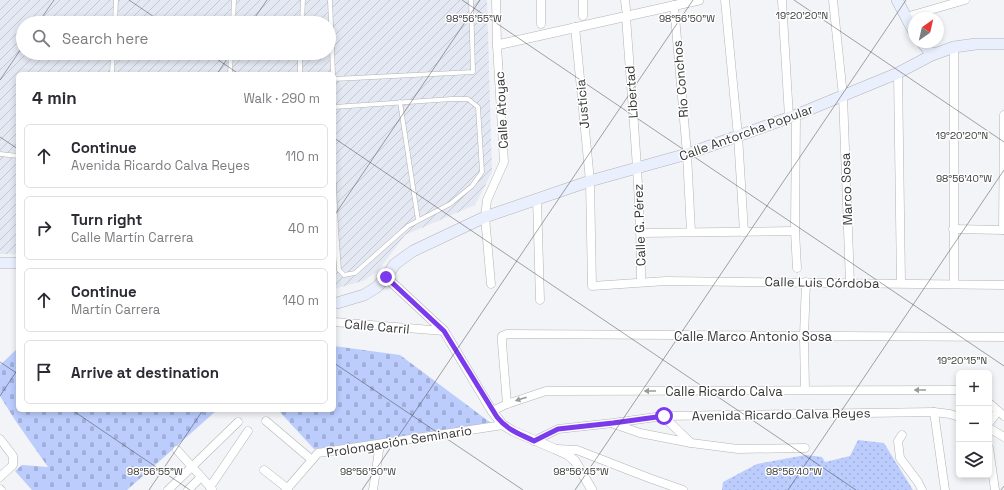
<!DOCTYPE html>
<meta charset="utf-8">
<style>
body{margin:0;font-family:"Space Grotesk",sans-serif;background:#f7f7f7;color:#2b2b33}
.controls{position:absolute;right:12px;bottom:12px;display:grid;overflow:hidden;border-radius:6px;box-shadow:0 2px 6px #0003}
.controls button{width:36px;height:36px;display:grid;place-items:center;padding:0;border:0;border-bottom:1px solid #e1e1e2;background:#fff;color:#2b2b33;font:20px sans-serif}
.compass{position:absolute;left:908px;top:12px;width:36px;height:36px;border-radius:50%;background:#fff;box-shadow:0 2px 6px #0003;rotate:34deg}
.stop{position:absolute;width:12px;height:12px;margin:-9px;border:3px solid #7c3aed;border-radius:50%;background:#fff}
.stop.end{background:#7c3aed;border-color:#fff;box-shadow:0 1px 4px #0008}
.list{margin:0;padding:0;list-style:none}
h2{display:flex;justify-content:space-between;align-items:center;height:52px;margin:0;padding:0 16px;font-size:17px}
h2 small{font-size:13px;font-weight:400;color:#7c7c81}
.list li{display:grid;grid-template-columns:26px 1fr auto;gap:12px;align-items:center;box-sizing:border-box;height:64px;margin:0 8px 8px;padding:0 8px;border:1px solid #e1e1e2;border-radius:6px}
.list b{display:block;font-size:15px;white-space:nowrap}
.list p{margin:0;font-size:13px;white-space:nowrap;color:#7c7c81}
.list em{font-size:13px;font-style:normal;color:#7c7c81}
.icon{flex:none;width:22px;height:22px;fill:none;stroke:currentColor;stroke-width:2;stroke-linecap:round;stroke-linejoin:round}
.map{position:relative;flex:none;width:1004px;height:490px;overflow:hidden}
.search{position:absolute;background:#fff;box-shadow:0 2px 6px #0003;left:16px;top:16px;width:320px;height:44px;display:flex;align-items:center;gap:10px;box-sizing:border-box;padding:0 14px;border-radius:22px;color:#7c7c81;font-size:15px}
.panel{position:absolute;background:#fff;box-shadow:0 2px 6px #0003;left:16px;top:72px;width:320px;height:340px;border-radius:6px}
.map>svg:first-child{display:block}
</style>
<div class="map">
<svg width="1004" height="490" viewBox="0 0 1004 490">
<defs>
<pattern id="industrial-furrows" width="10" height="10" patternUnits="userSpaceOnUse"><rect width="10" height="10" fill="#e4e8f2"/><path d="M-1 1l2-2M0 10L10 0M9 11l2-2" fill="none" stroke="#c4c8d0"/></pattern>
<pattern id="grass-dots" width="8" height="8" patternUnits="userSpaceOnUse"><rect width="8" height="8" fill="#bbccfd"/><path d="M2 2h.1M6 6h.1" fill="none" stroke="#a1b0da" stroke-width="1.8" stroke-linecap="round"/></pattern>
<pattern id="cemetery-stones" width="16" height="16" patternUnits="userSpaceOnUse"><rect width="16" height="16" fill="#bbccfd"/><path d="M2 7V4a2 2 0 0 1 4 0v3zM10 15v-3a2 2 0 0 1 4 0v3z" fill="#a1b0da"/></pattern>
</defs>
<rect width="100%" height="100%" fill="#f3f4f7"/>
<path fill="url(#industrial-furrows)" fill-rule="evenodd" d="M0 0H487L492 172 475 205 405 235 377 272 363 281 334 289V74H18V254H0ZM23 23H329V53H23Z"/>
<polygon fill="url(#grass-dots)" points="858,440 884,443 913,490 722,490 723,482 757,464 806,455 822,457 825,462 850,456"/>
<g fill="url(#cemetery-stones)">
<polygon points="334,346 400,355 491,423 314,449 278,410 334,410"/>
<polygon points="18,348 18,410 217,410 127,490 32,490 15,471 22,465 48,467 15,420 0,396 0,365"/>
</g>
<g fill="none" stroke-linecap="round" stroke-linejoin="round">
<defs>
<g id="service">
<polyline points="330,0 333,74"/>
<polyline points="115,23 116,0"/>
<polyline points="233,23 234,0"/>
<polyline points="302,23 303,0"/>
<polyline points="112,74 113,53"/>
<polyline points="230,74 231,53"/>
<polyline points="300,74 300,53"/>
<polyline points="334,79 473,72 471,0"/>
<polyline points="400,102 418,220"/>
<polyline points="334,107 452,99 468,99 478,107 482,172 472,186 450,204 408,226 355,273 344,275 339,270 336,229 334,183"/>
<polyline points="0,154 18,156"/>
</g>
<g id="minor">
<polyline points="541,0 541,24"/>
<polyline points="583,0 583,16"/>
<polyline points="625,0 626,9"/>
<polyline points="725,0 738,136 744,232"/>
<polyline points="782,0 789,117"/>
<polyline points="833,0 843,96 850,283"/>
<polyline points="674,5 687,154 691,232"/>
<path d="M626 16C632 105 641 193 641 282"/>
<polyline points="906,17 965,0"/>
<polyline points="575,27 590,181 592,286 666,281 1004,285"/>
<polyline points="898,73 901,283"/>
<polyline points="796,115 795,231 797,268"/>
<polyline points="537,198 540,300"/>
<polyline points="953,229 1004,230"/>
<polyline points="1003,230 1004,115"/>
<polyline points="641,233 795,231"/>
<polyline points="491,284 485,217 487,200 504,162 497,45 496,0"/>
<polyline points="954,284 954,47"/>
<polyline points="334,322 444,331"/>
<polyline points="805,390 804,336 806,282"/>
<polyline points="989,403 1004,416"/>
<polyline points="507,404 502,343 502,336 507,334 1004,337"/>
<polyline points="492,411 507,404 546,391 959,390"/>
<polyline points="934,412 945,490"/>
<polyline points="663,416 691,443"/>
<polyline points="266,421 312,460"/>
<polyline points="989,423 998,411"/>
<polyline points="614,424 640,433 691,443 738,449 805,448"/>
<polyline points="989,428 1004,437"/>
<polyline points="902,435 898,441 900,458 918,482 922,490"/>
<polyline points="0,439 13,456 13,465 0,477"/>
<polyline points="534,441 558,429 613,423 663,416 934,412 950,414 959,417"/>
<polyline points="989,448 995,490"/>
<polyline points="556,449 577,450 649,478 683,490"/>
<polyline points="177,450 212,489"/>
<polyline points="264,470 288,489"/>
<polyline points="210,487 248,431"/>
<polyline points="0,489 1,490"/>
<polyline points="168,490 238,422"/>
<polyline points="188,490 201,477"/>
<polyline points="286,490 318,453 503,425"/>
<polyline points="373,490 380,444"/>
</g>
<g id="tertiary">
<polyline points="497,45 699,0"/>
<polyline points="386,277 444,331 492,411 503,425 513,431 555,449 568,455 575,461 592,490"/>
</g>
<g id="secondary">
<polyline points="897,0 914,32"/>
<polyline points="922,42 932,55"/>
<polyline points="0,263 18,263"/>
<polyline points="334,303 337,303 364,295 377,287 386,277 395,264 413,251 485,217 590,181 687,154 738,136 796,115 898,73 932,55 954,47 976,44 1004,44"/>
</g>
</defs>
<use href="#service" stroke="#b3b4b7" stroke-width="5"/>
<use href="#minor" stroke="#b3b4b7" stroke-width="9"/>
<use href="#tertiary" stroke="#b3b4b7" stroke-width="10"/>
<use href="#secondary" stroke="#b3b4b7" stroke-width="12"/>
<use href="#service" stroke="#fff" stroke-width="4"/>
<use href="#minor" stroke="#fff" stroke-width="8"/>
<use href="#tertiary" stroke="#fff" stroke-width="9"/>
<use href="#secondary" stroke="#eaeffe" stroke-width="11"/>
</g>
<defs><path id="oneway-solid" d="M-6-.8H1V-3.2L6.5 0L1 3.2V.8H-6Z"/></defs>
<g fill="#9b9b9c">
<use href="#oneway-solid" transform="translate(920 390) rotate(180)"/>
<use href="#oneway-solid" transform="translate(650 391) rotate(180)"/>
<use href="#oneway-solid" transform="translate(521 399) rotate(162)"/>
</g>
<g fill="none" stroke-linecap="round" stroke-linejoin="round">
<path stroke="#7c3aed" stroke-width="5" d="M386 277 444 331 497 417C507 430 520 434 534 441L558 429 613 423 664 416"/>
</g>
<path fill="none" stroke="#373738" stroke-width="1" stroke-opacity="0.45" d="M129 0 163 23M462 0 1004 366M794 0 1004 142M38 23 54 0M251 23 267 0M208 53 239 74M217 74 231 53M0 80 23 46M0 137 18 149M334 138 856 490M334 216 480 0M0 362 18 374M334 363 523 490M0 396 18 369M72 410 190 490M149 490 203 410M362 490 693 0M575 490 906 0M788 490 1004 170M1001 490 1004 486"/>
<g text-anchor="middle" stroke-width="3" stroke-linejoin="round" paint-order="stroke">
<g font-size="13" fill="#373738" stroke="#fff">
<text transform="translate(680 79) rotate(-95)" y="5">Río Conchos</text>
<text transform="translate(631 92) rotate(-94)" y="5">Libertad</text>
<text transform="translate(582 104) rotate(-95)" y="5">Justicia</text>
<text transform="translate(501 110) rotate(-93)" y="5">Calle Atoyac</text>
<text transform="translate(746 132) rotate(-20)" y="5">Calle Antorcha Popular</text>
<text transform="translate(846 189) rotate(-92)" y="5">Marco Sosa</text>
<text transform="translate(639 225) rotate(-92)" y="5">Calle G. Pérez</text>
<text transform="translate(822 282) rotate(1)" y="5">Calle Luis Córdoba</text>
<text transform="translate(377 326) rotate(5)" y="5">Calle Carril</text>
<text x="753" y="341">Calle Marco Antonio Sosa</text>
<text x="724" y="396">Calle Ricardo Calva</text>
<text transform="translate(781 414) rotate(-1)" y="5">Avenida Ricardo Calva Reyes</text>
<text transform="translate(399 441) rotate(-9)" y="5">Prolongación Seminario</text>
</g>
</g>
<g font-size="10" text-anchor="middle" fill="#373738" stroke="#fff" stroke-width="3" stroke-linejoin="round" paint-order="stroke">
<text x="802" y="19">19°20'20"N</text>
<text x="474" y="22">98°56'55"W</text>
<text x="687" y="22">98°56'50"W</text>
<text x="962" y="139">19°20'20"N</text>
<text x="964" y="182">98°56'40"W</text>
<text x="962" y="364">19°20'15"N</text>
<text x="155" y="475">98°56'55"W</text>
<text x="368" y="475">98°56'50"W</text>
<text x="581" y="475">98°56'45"W</text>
<text x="794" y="475">98°56'40"W</text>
</g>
</svg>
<div class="controls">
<button>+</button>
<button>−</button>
<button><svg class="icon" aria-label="layers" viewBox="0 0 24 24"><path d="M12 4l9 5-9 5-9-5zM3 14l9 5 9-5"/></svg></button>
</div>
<svg class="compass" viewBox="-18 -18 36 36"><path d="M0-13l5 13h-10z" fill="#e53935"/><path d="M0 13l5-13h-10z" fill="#7c7c81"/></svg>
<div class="stop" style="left:664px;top:416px"></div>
<div class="stop end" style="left:386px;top:277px"></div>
<div class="search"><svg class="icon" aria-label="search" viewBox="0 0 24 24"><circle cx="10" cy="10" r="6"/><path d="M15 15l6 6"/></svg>Search here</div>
<section class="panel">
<h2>4 min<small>Walk · 290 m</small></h2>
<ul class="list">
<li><svg class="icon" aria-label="ahead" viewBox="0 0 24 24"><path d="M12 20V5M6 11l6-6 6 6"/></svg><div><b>Continue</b><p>Avenida Ricardo Calva Reyes</p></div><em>110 m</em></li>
<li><svg class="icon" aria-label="right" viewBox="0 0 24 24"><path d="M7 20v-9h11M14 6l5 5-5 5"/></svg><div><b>Turn right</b><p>Calle Martín Carrera</p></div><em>40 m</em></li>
<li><svg class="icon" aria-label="ahead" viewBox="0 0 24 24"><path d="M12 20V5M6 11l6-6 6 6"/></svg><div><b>Continue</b><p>Martín Carrera</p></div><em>140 m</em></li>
<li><svg class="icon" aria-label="arrive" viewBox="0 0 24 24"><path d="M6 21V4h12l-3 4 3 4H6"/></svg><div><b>Arrive at destination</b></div></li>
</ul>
</section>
</div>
